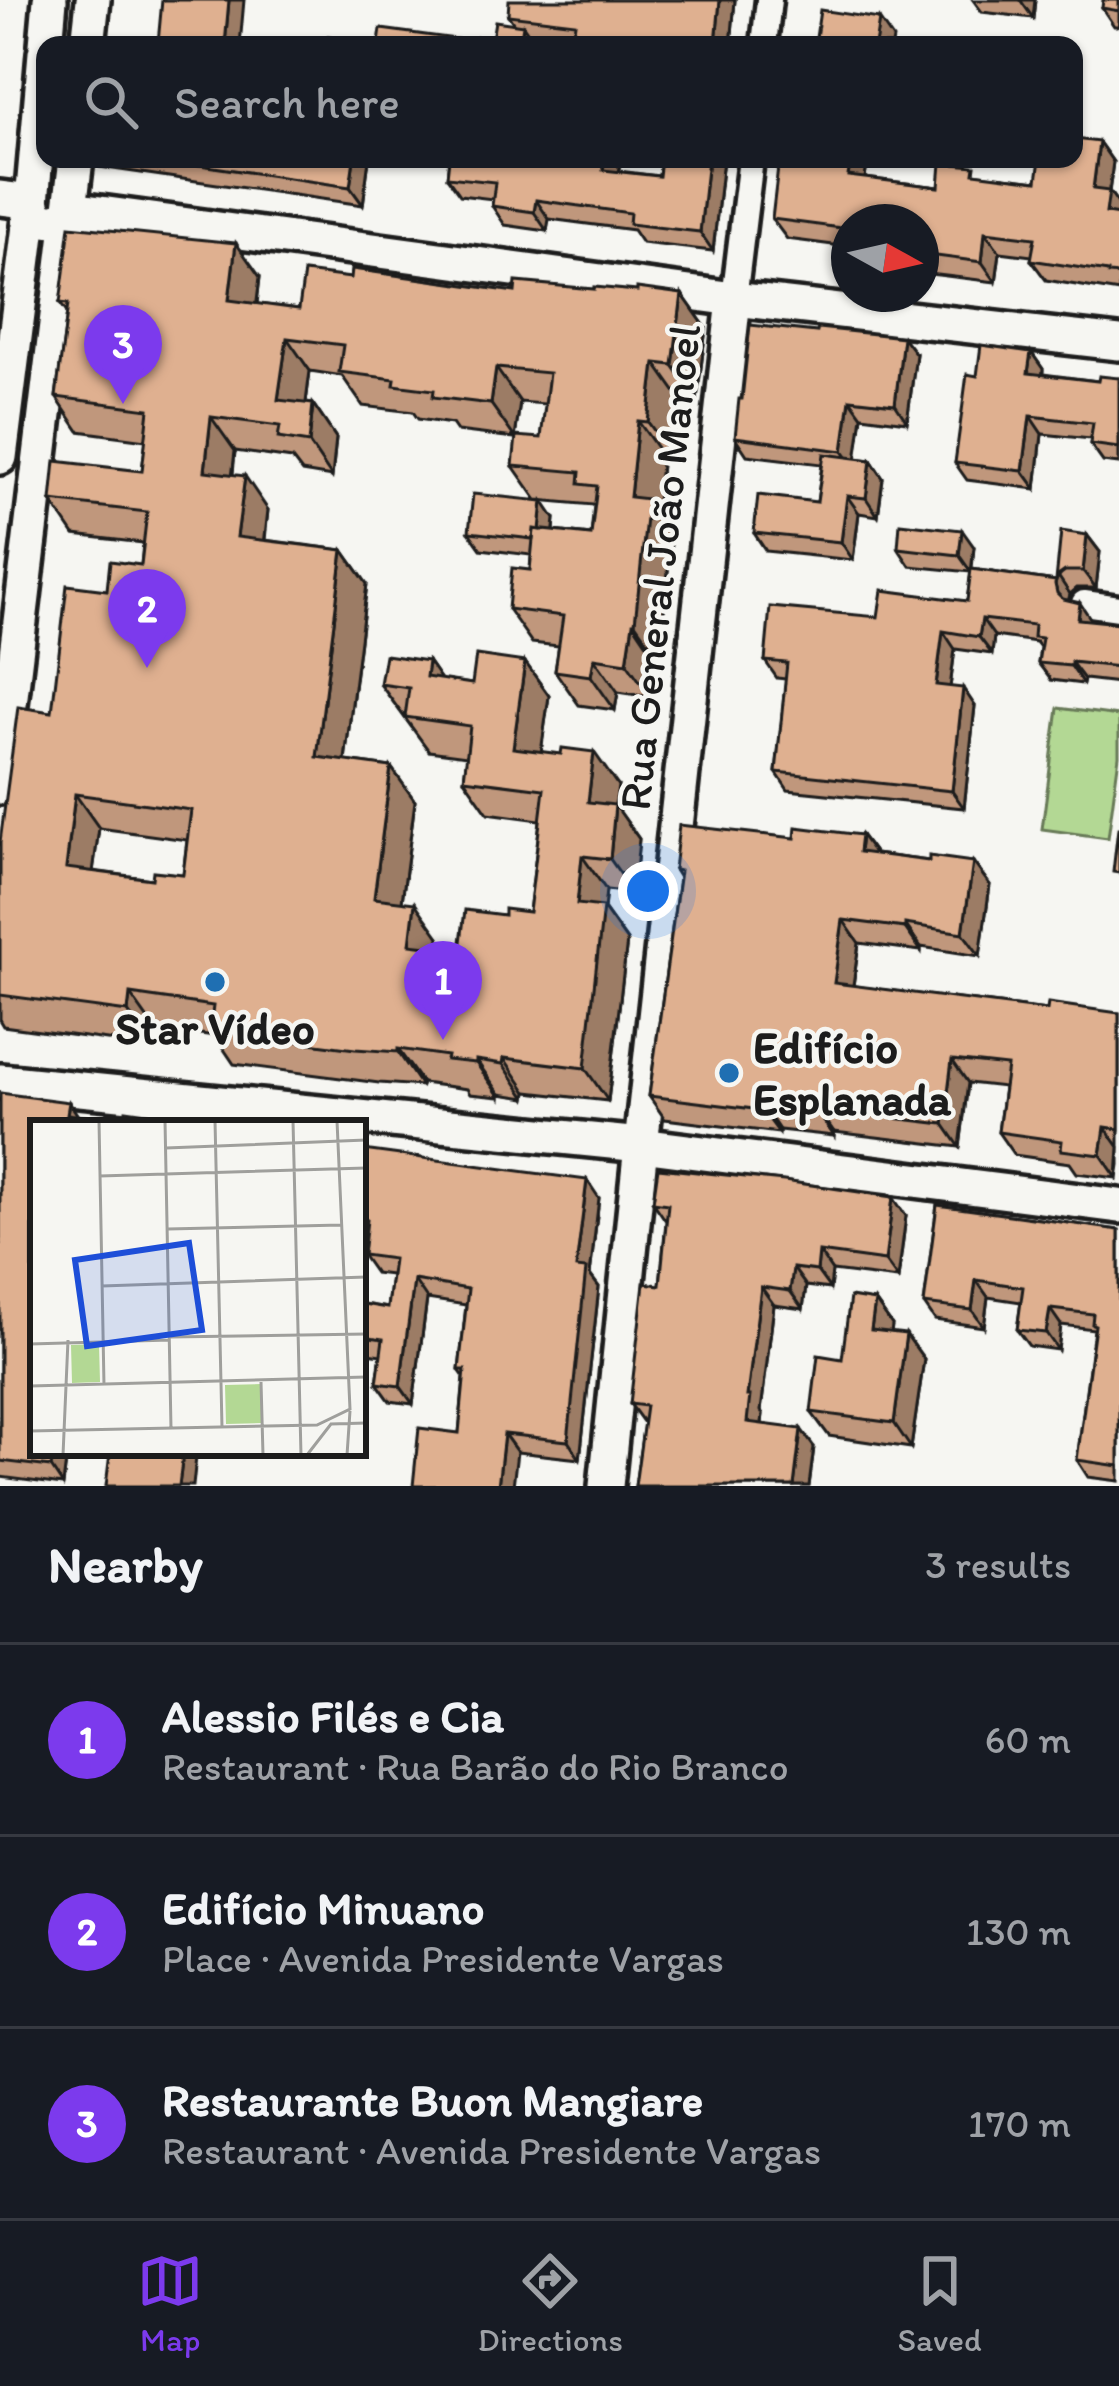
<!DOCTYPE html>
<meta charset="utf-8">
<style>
body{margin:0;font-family:Itim,sans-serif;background:#20242c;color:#f1f3f6}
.compass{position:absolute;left:831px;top:204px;width:108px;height:108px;border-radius:50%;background:#171b24;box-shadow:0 3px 9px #0004;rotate:98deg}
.you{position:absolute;left:648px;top:891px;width:42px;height:42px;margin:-30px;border:9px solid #fff;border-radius:50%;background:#1a73e8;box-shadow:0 0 0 18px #1a73e833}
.badge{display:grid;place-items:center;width:78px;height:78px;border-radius:50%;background:#7c3aed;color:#fff;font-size:39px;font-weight:700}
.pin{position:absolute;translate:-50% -99px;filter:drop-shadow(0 3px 6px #0008)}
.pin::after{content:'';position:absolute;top:63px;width:42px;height:36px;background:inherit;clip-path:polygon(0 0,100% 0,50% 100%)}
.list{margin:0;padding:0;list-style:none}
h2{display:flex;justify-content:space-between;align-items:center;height:156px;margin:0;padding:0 48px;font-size:51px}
h2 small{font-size:39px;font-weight:400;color:#9ea1a6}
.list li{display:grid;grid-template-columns:78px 1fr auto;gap:36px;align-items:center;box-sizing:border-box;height:192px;padding:0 48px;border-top:3px solid #363941}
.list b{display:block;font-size:45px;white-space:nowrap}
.list p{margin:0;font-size:39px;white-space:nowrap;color:#9ea1a6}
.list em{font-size:39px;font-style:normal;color:#9ea1a6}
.icon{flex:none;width:66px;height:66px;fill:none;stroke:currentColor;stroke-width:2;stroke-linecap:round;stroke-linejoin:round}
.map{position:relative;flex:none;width:1119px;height:1486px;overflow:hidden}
.search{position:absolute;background:#171b24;box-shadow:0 3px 9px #0004;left:36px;right:36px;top:36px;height:132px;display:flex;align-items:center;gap:30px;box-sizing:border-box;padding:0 42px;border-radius:24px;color:#9ea1a6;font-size:45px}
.sheet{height:732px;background:#171b24}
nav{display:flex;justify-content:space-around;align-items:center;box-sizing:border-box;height:168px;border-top:3px solid #363941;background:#171b24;font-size:33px;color:#9ea1a6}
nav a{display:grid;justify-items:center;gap:6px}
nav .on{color:#7c3aed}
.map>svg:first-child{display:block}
</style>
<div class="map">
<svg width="1119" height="1486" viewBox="0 0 1119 1486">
<rect width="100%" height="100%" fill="#f6f6f2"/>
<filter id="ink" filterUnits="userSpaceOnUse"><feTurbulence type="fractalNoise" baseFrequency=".00833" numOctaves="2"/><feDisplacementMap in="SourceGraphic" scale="24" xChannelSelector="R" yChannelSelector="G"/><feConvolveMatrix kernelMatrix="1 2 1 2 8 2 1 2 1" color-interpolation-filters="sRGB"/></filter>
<g filter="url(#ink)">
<polygon fill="#b3d894" stroke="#687a58" stroke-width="3" points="1058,708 1119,716 1119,756 1108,838 1042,829"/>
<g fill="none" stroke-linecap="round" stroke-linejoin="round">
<defs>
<g id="street">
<polyline points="764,45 769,0"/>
<polyline points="734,299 751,159"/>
<polyline points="1084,603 1119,608"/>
</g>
<g id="secondary">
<polyline points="46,45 50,0"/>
<polyline points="88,45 93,0"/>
<polyline points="0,198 32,202"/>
<path d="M32 202C37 219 44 223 62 220L71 209 734 299 1119 343"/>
<polyline points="0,457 32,202 45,53"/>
<polyline points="0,787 76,159"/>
<polyline points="0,1081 641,1145 1119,1206"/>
<polyline points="606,1486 641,1145 734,299"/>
</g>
</defs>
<use href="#street" stroke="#1c1c1c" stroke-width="33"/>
<use href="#secondary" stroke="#1c1c1c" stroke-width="42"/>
<use href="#street" stroke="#f6f6f2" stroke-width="24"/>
<use href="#secondary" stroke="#f6f6f2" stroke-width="33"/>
</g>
<g fill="#c0977c" stroke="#1c1c1c" stroke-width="3" fill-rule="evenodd">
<polygon points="735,0 731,45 572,45 573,40 529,34 536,45 326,45 478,42 492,39 514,24 508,15"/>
<polygon points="973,0 1035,0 1033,18 982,12"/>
<polygon points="1119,0 1119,26 1114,26 1102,8"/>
<polygon points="1099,142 1113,162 1109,191 1119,205 1119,292 1046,280 1031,260 1032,256 1000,252 996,282 921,273 921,222 849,222 849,247 787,239 772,219 868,159 865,178 939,187 980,174 1037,181"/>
<polygon points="95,159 369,159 363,205 100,167"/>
<polygon points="449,159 620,159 619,171 659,176 661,159 723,159 713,251 642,243 633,230 549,219 547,231 505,225 492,206 493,199 460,195 447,177"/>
<path d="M260 277 257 304 299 309 351 278 515 292 682 294 706 328 697 399 679 397 672 456 662 455 656 511 672 533 659 657H656L651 697 618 692 615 710 579 705 555 671 559 646 532 643 508 609 530 570 531 555 481 549 469 532 555 519 554 531 591 535 594 505 537 500 513 466 541 438 546 404 520 402 515 438 457 431 452 424 418 419 413 412 363 406 342 376 310 371 306 403 313 404 336 438 332 477 302 472 292 459 235 451 233 475 268 510 265 540 343 550 367 584 345 761 391 767 415 801 402 902 439 937 437 947 460 950 504 915 529 912 540 820 488 813 464 779 467 756 429 751 380 684 428 661 441 680 472 684 525 662 549 696 541 751 618 786 615 805 639 839 634 893 606 890 604 909 627 941 608 1101 527 1092 526 1098 500 1094V1097L470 1094 467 1089 422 1083 421 1086 379 1083 234 1064 215 1036 154 1028 152 1046 3 1026 0 1021V842L52 712 107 590 141 565 143 543 74 535 51 501 142 471 146 440 79 431 56 397 67 313 60 303ZM99 828 187 840 183 874 152 879 93 871Z"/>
<polygon points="1031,352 1043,369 1043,374 1098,381 1119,378 1119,464 1103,462 1090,444 1091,439 1042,434 1036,489 967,480 955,463 977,376"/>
<polygon points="916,354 907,422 862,416 856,458 871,460 883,478 878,516 859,513 853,560 766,551 754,533 817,502 822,464 747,455 735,437"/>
<polygon points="1087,535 1100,552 1096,588 1077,588 1070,594 1068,600 1091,620 1119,623 1119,683 1084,679 1083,684 1051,680 1038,663 1040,647 1036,642 994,636 992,654 955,649 950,687 975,706 964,808 788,790 776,772 786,679 777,678 765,661 878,617 967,601 971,572 910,566 898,548 974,547 972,569 1056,581"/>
<polygon points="861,835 875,854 929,861 973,862 990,885 980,956 921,947 921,951 859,943 853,986 1047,1010 1119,1013 1119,1165 1117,1178 1077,1173 1070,1163 1014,1155 998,1132 1004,1087 968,1083 960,1147 834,1132 834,1136 779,1130 779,1133 665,1119 649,1096 679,878 674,870 795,838"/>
<polygon points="0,1093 78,1116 125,1121 161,1115 166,1123 33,1123 67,1453 63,1485 0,1477"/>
<polygon points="363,1150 599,1198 590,1275 599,1287 580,1459 517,1452 459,1433 464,1377 459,1370 466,1305 427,1299 413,1404 390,1401 377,1383 381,1355 368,1353 363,1346 363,1304 387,1308 391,1275 375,1273 363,1256 365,1236 363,1236"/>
<polygon points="653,1202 906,1216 898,1279 832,1271 830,1289 806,1286 803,1309 774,1305 761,1411 763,1414 762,1424 814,1447 809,1486 635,1486 644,1423 630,1404 660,1285 666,1221"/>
<polygon points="937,1205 1119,1230 1119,1481 1088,1477 1077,1460 1094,1329 1061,1325 1058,1350 1029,1346 1017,1330 1021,1302 988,1297 984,1327 935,1320 924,1304"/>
<polygon points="875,1301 892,1325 891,1332 924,1359 911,1448 829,1436 811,1412"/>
</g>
<g fill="#9c7b65" stroke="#1c1c1c" stroke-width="3">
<polygon points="229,0 244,0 240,45 225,45"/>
<polygon points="720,0 735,0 731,45 717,45 716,43"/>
<polygon points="1021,0 1035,0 1033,18 1021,1"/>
<polygon points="879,19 893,39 892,45 875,45"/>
<polygon points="523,25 536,44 536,45 520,45"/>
<polygon points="1099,142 1113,162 1109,193 1109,191 1119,205 1119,232 1093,189"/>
<polygon points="354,159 369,159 363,205 350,187"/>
<polygon points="605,159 620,159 616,188 603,170"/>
<polygon points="708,159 723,159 713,251 700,232"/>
<polygon points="851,159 868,159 862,196 848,176"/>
<polygon points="536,200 549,219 547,231 534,212"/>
<polygon points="985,232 1000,252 996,282 982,262"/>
<polygon points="236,243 260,277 253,334 229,300"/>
<polygon points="682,294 706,328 697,399 673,365"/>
<polygon points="903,337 916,354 907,422 895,404"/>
<polygon points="287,338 310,371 302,434 278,400"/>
<polygon points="1031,352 1043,369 1041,390 1028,373"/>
<polygon points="655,363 679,397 672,456 648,422"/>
<polygon points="496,368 520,402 515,438 491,404"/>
<polygon points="850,399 862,416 855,468 843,451"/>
<polygon points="313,404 336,438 332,477 309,443"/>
<polygon points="1030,416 1042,434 1036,489 1023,471"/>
<polygon points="211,417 235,451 229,505 205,471"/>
<polygon points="638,421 662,455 656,511 672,533 659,657 635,623 630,497"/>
<polygon points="871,460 883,478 878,516 866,498"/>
<polygon points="245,476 268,510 261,571 237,537"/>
<polygon points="847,496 859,513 853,560 841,542"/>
<polygon points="543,501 555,519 551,557 539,539"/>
<polygon points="962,530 974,547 971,572 959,555"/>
<polygon points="1087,535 1100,552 1096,588 1083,571"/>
<polygon points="343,550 367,584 341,791 317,757"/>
<polygon points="1058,576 1070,594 1068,602 1069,610 1057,593 1055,584"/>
<polygon points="1080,603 1092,621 1078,619"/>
<polygon points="982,619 994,636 992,654 979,637"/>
<polygon points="633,623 656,657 651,697 627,663"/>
<polygon points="943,631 955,649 948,703 936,685"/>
<polygon points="594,658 618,692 615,710 591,676"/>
<polygon points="428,661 452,695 426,677"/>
<polygon points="525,662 549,696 537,781 513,748"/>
<polygon points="1071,662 1084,679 1083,684 1071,666"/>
<polygon points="963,688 975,706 964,808 952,791"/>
<polygon points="594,752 618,786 611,835 588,802"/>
<polygon points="391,767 415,801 398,932 374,898"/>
<polygon points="75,794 99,828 89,902 66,868"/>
<polygon points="615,805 639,839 634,893 610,859"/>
<polygon points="861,835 878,858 859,852"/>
<polygon points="582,856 606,890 604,909 627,941 608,1101 585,1068 577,904"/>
<polygon points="973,862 990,885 980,956 963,933"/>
<polygon points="415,903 439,937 434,978 410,944"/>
<polygon points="843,920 859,943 850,1006 834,983"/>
<polygon points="905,924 921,947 921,951 905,928"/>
<polygon points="130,994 154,1028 152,1046 128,1012"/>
<polygon points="398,1049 422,1083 421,1086 398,1052"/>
<polygon points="504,1058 527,1092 526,1098 503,1064"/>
<polygon points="476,1060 500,1094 500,1097 476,1063"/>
<polygon points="952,1060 968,1083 960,1147 944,1124"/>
<polygon points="69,1102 81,1120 67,1114"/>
<polygon points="763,1106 779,1130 779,1133 762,1110"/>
<polygon points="818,1109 834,1132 834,1136 818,1113"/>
<polygon points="1105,1127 1119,1147 1117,1178 1101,1155"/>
<polygon points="587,1180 599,1198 590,1275 599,1287 580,1459 568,1441 576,1268"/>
<polygon points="893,1197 906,1216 898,1279 885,1261"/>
<polygon points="819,1252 832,1271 830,1289 817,1271"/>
<polygon points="793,1268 806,1286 803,1309 790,1291"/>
<polygon points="414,1280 427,1299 413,1404 400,1386"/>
<polygon points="976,1280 988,1297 984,1327 972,1310"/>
<polygon points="761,1287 774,1305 761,1411 763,1414 760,1440 747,1422 747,1396"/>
<polygon points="875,1301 892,1325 889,1355 871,1330"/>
<polygon points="1050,1309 1061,1325 1058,1350 1046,1333"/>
<polygon points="906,1334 924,1359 911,1448 894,1423"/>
<polygon points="801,1429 814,1447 809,1486 794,1486"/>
<polygon points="504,1434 517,1452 513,1486 498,1486"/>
<polygon points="53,1453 67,1453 63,1485 51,1467"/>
<polygon points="183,1453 193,1453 196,1457 193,1486 179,1486"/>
</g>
<g fill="#dfb090" stroke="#1c1c1c" stroke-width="3" fill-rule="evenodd">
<polygon points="162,0 229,0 225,45 102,45 104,37 158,43"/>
<polygon points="509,0 720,0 716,43 720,45 572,45 575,23 508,15"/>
<polygon points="1103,0 1119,0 1119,11 1102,8"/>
<polygon points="820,10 879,19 875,45 815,45"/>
<polygon points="495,21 523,25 520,45 326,45 328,36 379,43 381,29 478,42 478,37 492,39"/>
<polygon points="1074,139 1099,142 1093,189 1109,191 1106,213 1119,215 1119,275 1108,274 1108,272 1031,260 1035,238 985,232 982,262 921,254 921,222 849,222 849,229 772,219 779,159 851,159 848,176 939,187 941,163 975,166 974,173 1037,181 1040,159 1074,159"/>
<polygon points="159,159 354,159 350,187"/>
<polygon points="449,159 605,159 603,170 659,176 661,159 708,159 700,232 629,224 630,213 536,200 534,212 492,206 495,182 447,177"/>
<path d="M70 226 236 243 229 300 299 309 304 272 351 278 352 269 515 292 516 282 594 289V287L637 291V288L682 294 673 365 655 363 648 422 638 421 630 497 648 499 635 623H633L627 663 594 658 591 676 555 671 563 616 508 609 512 568 530 570 534 529 591 535 597 486 579 484 580 472 513 466 516 436 541 438 549 373 496 368 491 404 433 397 434 390 394 385 395 379 339 372 343 345 287 338 278 400 313 404 309 443 278 438 280 426 211 417 205 471 245 476 237 537 343 550 317 757 391 767 374 898 415 903 410 944 460 950 465 910 504 915V909L529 912 544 789 464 779 470 726 405 717 409 688 380 684 385 655 428 661 426 677 472 684 476 655 525 662 513 748 561 754 562 748 594 752 588 802 615 805 610 859 582 856 577 904 603 907 585 1068 504 1058 503 1064 476 1060V1063L446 1060 447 1056 398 1049V1052L355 1049 210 1030 213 1006 130 994 128 1012 0 995V842L18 707 52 712 67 585 107 590 110 561 141 565 147 512 51 501 55 461 142 471 149 409 56 397 68 304 60 303ZM75 794 191 810 183 874 153 871 152 879 66 868Z"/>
<polygon points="750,325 817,332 818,328 903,337 895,404 850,399 843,451 735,437 739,399 742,399"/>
<polygon points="981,345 1031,352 1028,373 1098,381 1099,376 1119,378 1119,448 1090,444 1093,423 1030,416 1023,471 955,463 967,374 977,376"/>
<polygon points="824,454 871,460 866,498 847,496 841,542 754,533 758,495 817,502"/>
<polygon points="473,494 543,501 540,530 534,529 533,539 469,532"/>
<polygon points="900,523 962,530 959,555 898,548"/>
<polygon points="1061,531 1087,535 1083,571 1065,571 1058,576 1055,584 1057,593 1063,599 1080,603 1078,619 1119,623 1119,667 1071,662 1071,666 1038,663 1042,638 1033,637 1034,625 982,619 979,637 943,631 936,685 963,688 952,791 776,772 787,663 765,661 770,607 878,617 882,590 967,601 971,569 1056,581"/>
<polygon points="679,825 795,838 796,827 861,835 859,852 929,861 929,856 973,862 963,933 905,924 905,928 843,920 834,983 1047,1010 1048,1003 1119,1013 1119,1129 1105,1127 1101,1155 1061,1150 1062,1141 998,1132 1007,1066 952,1060 944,1124 818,1109 818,1113 763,1106 762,1110 649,1096 680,871 674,870"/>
<polygon points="1118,828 1119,828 1119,873 1113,872"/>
<polygon points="0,1093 69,1102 67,1114 125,1121 126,1110 161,1115 160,1123 33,1123 33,1453 53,1453 51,1467 0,1461"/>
<polygon points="363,1150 587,1180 576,1268 586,1269 568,1441 504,1434 498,1486 413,1486 419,1428 459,1433 465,1370 459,1370 468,1289 414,1280 400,1386 377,1383 383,1339 363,1336 363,1304 387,1308 393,1259 363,1255 367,1220 363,1219"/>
<polygon points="658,1168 784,1181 893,1197 885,1261 819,1252 817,1271 793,1268 790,1291 761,1287 747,1396 750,1396 747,1422 801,1429 794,1486 635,1486 646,1406 630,1404 644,1283 660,1285 668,1204 653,1202"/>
<polygon points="937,1205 1119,1230 1119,1466 1077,1460 1095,1325 1092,1324 1093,1314 1050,1309 1046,1333 1017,1330 1023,1287 976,1280 972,1310 924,1304"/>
<polygon points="850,1297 875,1301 871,1330 906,1334 894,1423 811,1412 818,1355 842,1359"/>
<polygon points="110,1453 183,1453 179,1486 106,1486"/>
</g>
</g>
<g fill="#1f6fb2" stroke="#f6f6f2" stroke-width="4.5">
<circle cx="215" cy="982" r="12"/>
<circle cx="729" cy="1073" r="12"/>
</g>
<g text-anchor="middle" stroke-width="9" stroke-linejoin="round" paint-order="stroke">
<g font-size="45" fill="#1c1c1c" stroke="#f6f6f2">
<text transform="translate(659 567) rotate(-84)" y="16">Rua General João Manoel</text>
</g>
<g font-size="45" font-weight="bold" fill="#1c1c1c" stroke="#f6f6f2">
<text x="215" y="1044">Star Vídeo</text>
<text x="753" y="1063" text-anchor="start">Edifício<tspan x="753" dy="52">Esplanada</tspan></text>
</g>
</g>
<g transform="translate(30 1120)">
<rect width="336" height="336" fill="#f6f6f2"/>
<path d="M69 224 70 262 42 263 41 225ZM231 264V303L196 304 195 265Z" fill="#b3d894"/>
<path fill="none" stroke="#9f9f9c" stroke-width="3" d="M69 1 74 265M135 1 141 308M185 1 192 307M263 1 271 335M136 28 336 20M70 56 336 48M138 109 311 105M72 166 336 157M140 217 336 214M0 224 140 220M231 262 233 335M0 266 336 257M0 311 287 305 320 289 307 1M33 335 38 220M277 335 301 304 336 303M317 335 320 291"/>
<path fill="#1d4ed8" fill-opacity="0.15" stroke="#1d4ed8" stroke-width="6" d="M159 123 172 210 57 226 45 140Z"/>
<rect width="336" height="336" fill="none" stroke="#1c1c1c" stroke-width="6"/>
</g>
</svg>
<svg class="compass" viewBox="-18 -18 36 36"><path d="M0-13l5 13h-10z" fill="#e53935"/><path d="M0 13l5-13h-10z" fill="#9ea1a6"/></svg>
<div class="you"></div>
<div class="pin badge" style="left:443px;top:1040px">1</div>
<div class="pin badge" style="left:147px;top:668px">2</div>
<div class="pin badge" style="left:123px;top:404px">3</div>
<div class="search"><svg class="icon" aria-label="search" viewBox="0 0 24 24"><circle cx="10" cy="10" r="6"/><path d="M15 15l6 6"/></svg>Search here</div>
</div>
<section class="sheet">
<h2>Nearby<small>3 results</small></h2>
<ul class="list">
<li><span class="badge">1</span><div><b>Alessio Filés e Cia</b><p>Restaurant · Rua Barão do Rio Branco</p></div><em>60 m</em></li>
<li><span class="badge">2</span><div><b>Edifício Minuano</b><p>Place · Avenida Presidente Vargas</p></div><em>130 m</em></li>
<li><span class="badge">3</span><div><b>Restaurante Buon Mangiare</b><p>Restaurant · Avenida Presidente Vargas</p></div><em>170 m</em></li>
</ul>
</section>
<nav>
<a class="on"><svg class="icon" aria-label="map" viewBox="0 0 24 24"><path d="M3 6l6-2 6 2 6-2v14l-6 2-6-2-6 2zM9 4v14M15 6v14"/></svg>Map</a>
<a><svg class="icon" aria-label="directions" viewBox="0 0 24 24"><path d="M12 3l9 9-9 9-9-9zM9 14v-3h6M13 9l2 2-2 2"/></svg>Directions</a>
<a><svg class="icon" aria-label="saved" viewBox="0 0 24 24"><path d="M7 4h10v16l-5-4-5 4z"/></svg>Saved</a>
</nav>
